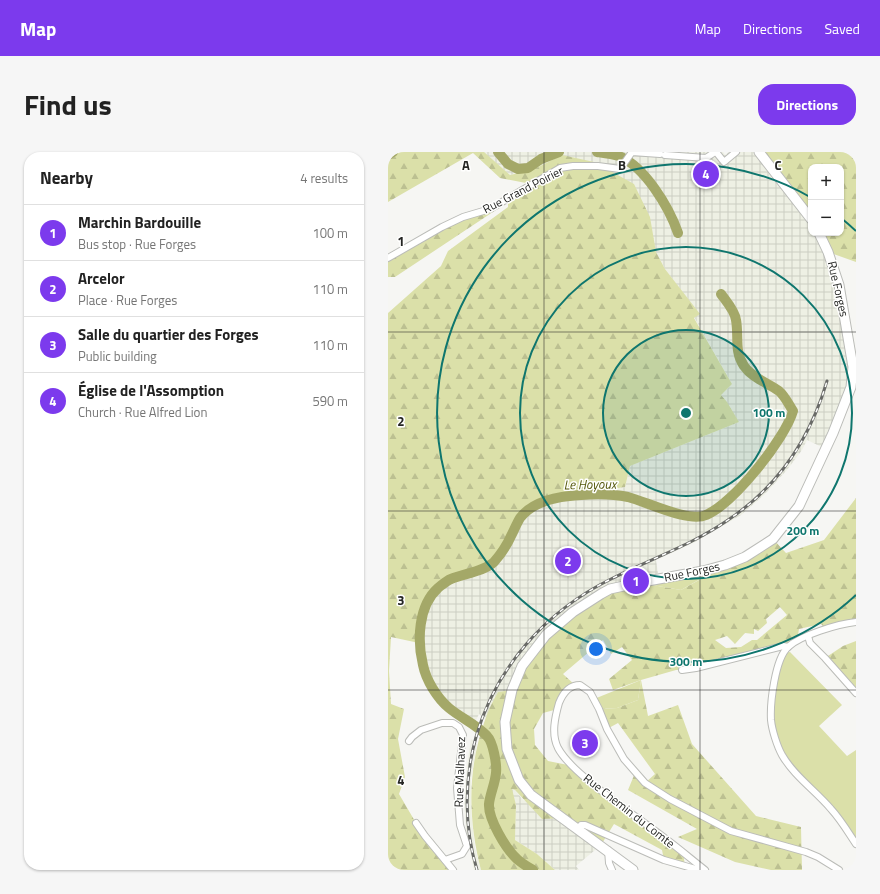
<!DOCTYPE html>
<meta charset="utf-8">
<style>
body{margin:0;font-family:"Titillium Web",sans-serif;background:#f6f6f6;color:#222}
.controls{position:absolute;right:12px;top:12px;display:grid;overflow:hidden;border-radius:8px;box-shadow:0 1px 3px #0004}
.controls button{width:36px;height:36px;display:grid;place-items:center;padding:0;border:0;border-bottom:1px solid #e0e0e0;background:#fff;color:#222;font:20px sans-serif}
.you{position:absolute;left:208px;top:497px;width:14px;height:14px;margin:-10px;border:3px solid #fff;border-radius:50%;background:#1a73e8;box-shadow:0 0 0 6px #1a73e833}
.badge{display:grid;place-items:center;width:26px;height:26px;border-radius:50%;background:#7c3aed;color:#fff;font-size:13px;font-weight:700}
.pin{position:absolute;translate:-50% -50%;border:2px solid #fff;box-shadow:0 1px 4px #0006}
.list{margin:0;padding:0;list-style:none}
h2{display:flex;justify-content:space-between;align-items:center;height:52px;margin:0;padding:0 16px;font-size:17px}
h2 small{font-size:13px;font-weight:400;color:#767676}
.list li{display:grid;grid-template-columns:26px 1fr auto;gap:12px;align-items:center;box-sizing:border-box;height:56px;padding:0 16px;border-top:1px solid #e0e0e0}
.list b{display:block;font-size:15px;white-space:nowrap}
.list p{margin:0;font-size:13px;white-space:nowrap;color:#767676}
.list em{font-size:13px;font-style:normal;color:#767676}
.map{position:relative;flex:none;width:468px;height:718px;overflow:hidden;border-radius:16px}
header{display:flex;align-items:center;gap:24px;box-sizing:border-box;height:56px;padding:0 20px;background:#7c3aed;color:#fff}
header strong{font-size:19px}
nav{display:flex;gap:22px;margin-inline-start:auto;font-size:14px}
.intro{display:flex;align-items:center;justify-content:space-between;box-sizing:border-box;height:96px;padding:0 24px}
h1{margin:0;font-size:28px}
.button{padding:10px 18px;border-radius:16px;background:#7c3aed;color:#fff;font-size:14px;font-weight:700}
main{display:flex;gap:24px;padding:0 24px}
aside{flex:1;background:#fff;border-radius:16px;box-shadow:0 1px 3px #0004}
.map>svg:first-child{display:block}
</style>
<header>
<strong>Map</strong>
<nav><a>Map</a><a>Directions</a><a>Saved</a></nav>
</header>
<div class="intro"><h1>Find us</h1><a class="button">Directions</a></div>
<main>
<aside>
<h2>Nearby<small>4 results</small></h2>
<ul class="list">
<li><span class="badge">1</span><div><b>Marchin Bardouille</b><p>Bus stop · Rue Forges</p></div><em>100 m</em></li>
<li><span class="badge">2</span><div><b>Arcelor</b><p>Place · Rue Forges</p></div><em>110 m</em></li>
<li><span class="badge">3</span><div><b>Salle du quartier des Forges</b><p>Public building</p></div><em>110 m</em></li>
<li><span class="badge">4</span><div><b>Église de l'Assomption</b><p>Church · Rue Alfred Lion</p></div><em>590 m</em></li>
</ul>
</aside>
<div class="map">
<svg width="468" height="718" viewBox="0 0 468 718">
<defs>
<pattern id="industrial-grid" width="8" height="8" patternUnits="userSpaceOnUse"><rect width="8" height="8" fill="#eef0e4"/><path d="M0 4h8M4 0v8" fill="none" stroke="#cccec3"/></pattern>
<pattern id="forest-firs" width="22" height="20" patternUnits="userSpaceOnUse"><rect width="22" height="20" fill="#dbe0a9"/><path d="M5 1l3.5 6h-7zM16 11l3.5 6h-7z" fill="#bcc091"/></pattern>
</defs>
<rect width="100%" height="100%" fill="#f6f6f3"/>
<polygon fill="#eef0e4" points="83,587 89,592 83,627 83,658 87,696 93,718 86,718 78,676 76,650 80,608"/>
<g fill="url(#industrial-grid)">
<polygon points="95,0 335,0 337,3 341,0 371,0 423,67 423,81 431,81 440,100 465,215 438,297 419,288 414,298 399,318 376,343 353,363 307,390 268,408 271,427 124,538 110,540 97,567 91,562 86,572 60,555 40,528 35,514 31,491 33,472 36,458 40,447 49,437 61,428 82,421 104,412 122,387 133,366 146,354 170,345 237,335 242,314 351,270 333,243 344,232 306,165 311,162 277,117 268,100 174,3 144,18 122,23"/>
<polygon points="123,637 127,638 135,648 176,666 213,693 188,714 191,718 167,718 149,702 127,688 128,653"/>
</g>
<g fill="#dbe0a9">
<polygon points="337,413 293,438 264,433 262,429"/>
<polygon points="402,500 454,553 431,574 459,604 468,598 468,692 450,666 407,619 389,588 382,558 394,501"/>
<polygon points="253,528 250,548 229,556 211,557 206,547"/>
</g>
<g fill="url(#forest-firs)" fill-rule="evenodd">
<polygon points="0,0 96,0 122,23 144,18 174,3 206,10 246,32 262,65 268,100 277,117 312,162 306,166 344,232 333,243 339,250 351,270 242,314 237,335 170,345 146,354 133,366 122,387 104,412 82,421 61,428 49,437 40,447 36,458 31,491 3,485 1,519 3,552 16,557 10,587 17,625 11,642 28,671 65,718 0,718 0,161 53,114 60,99 120,55 120,50 7,125 0,125 0,106 54,75 102,57 140,34 138,31 112,26 85,1 0,50"/>
<polygon points="371,0 468,0 468,110 440,100 431,81 453,81 453,15 423,15 423,67"/>
<path d="M468 346V470L438 477 433 472 411 477 409 489 294 518H288L253 528 260 564 290 553 304 592 368 664 413 675 414 718H383L347 710 290 685 309 677 240 638 247 621 257 631 267 622 230 571 219 577 211 557 229 556 250 548 253 528 225 538 221 527 244 508 234 495 223 502 215 488 175 522 187 533 182 535 170 557 155 561 146 577 147 593 160 609 185 614 295 700 297 714 276 708 274 698 226 672 213 693 176 666 154 667 127 638 124 637 128 653 127 688 149 702 167 718H145L142 716 136 718H93C80 667 79 618 97 568 100 558 105 549 110 540L124 538 145 498 213 442 262 429 264 433 293 438 385 387 398 401 436 388ZM392 455 399 463 369 488H364L353 495 338 496 327 488 339 484 347 492 357 481 366 482V477L370 479 379 471 378 467Z"/>
<polygon points="468,489 468,535 464,537 437,506 455,494"/>
</g>
<g fill="none" stroke-linecap="round" stroke-linejoin="round">
<g stroke="#a4a868" stroke-width="10">
<polyline points="110,0 120,12 130,17 140,16 153,7 171,0"/>
<path d="M209 0C216 1 224 2 231 4 257 15 281 55 290 81"/>
<polyline points="0,3 5,0"/>
<path d="M145 718C140 715 133 711 129 707 118 697 100 667 101 652 102 642 107 632 108 621 109 612 105 590 99 584 88 572 73 566 61 556 49 546 38 528 35 513 29 489 30 454 50 436 54 433 58 429 63 427 75 422 97 419 106 410 113 402 119 393 123 384 126 378 129 371 132 366 145 349 172 344 193 343 207 342 225 342 240 345 259 350 301 371 318 363 345 352 397 287 405 259 401 253 397 244 391 239 380 231 364 226 356 214 346 200 351 184 348 168 347 159 338 149 333 142"/>
</g>
<defs>
<g id="minor">
<polyline points="328,0 336,10 348,0"/>
<polyline points="277,3 318,6 327,0"/>
<polyline points="0,106 54,75 75,65 102,57 172,16 185,14 210,14 232,17 244,0 272,2"/>
<path d="M468 470C450 472 413 483 400 495 387 507 382 551 383 568 384 578 389 594 394 603 406 624 428 639 443 657 453 668 460 680 468 692"/>
<polyline points="420,484 422,491 437,506 468,541"/>
<polyline points="294,518 308,516 395,494 400,495"/>
<polyline points="21,589 24,585 33,578 54,571 65,571 71,575 75,583 69,636 72,673 79,694 74,702 57,708"/>
<polyline points="28,671 37,684 65,718"/>
<polyline points="190,677 193,673 197,673 276,708 311,718"/>
<polyline points="220,698 221,711 224,718"/>
<path d="M317 718C303 707 289 695 274 684 250 666 225 649 201 629 190 620 177 609 170 596 163 582 167 565 171 551 175 541 181 533 192 533L202 540 211 557 219 577 236 607 257 631 282 647 343 679 418 700 430 705 451 718"/>
</g>
<g id="secondary">
<polyline points="371,0 423,67"/>
<polyline points="245,718 143,643 131,628 119,597 117,570 124,538 134,514 158,483 185,460 213,442 222,437 254,430 315,419 337,413 357,405 385,387 411,354 445,281 463,235 465,215 451,133 440,100 431,81"/>
</g>
</defs>
<use href="#minor" stroke="#bbbcb8" stroke-width="8"/>
<use href="#secondary" stroke="#bbbcb8" stroke-width="11"/>
<use href="#minor" stroke="#fff" stroke-width="6"/>
<use href="#secondary" stroke="#fff" stroke-width="9"/>
<defs>
<path id="rail" d="M89 718C76 675 76 628 88 585 108 515 158 459 223 427 262 407 304 393 340 368 391 334 422 287 439 229"/>
</defs>
<use href="#rail" stroke="#696a67" stroke-width="3"/>
<use href="#rail" stroke="#fffffe" stroke-width="1.5" stroke-dasharray="4.5" stroke-linecap="butt"/>
</g>
<path fill="none" stroke="#252624" stroke-width="1" stroke-opacity="0.55" d="M156 0V718M312 0V718M0 180H468M0 359H468M0 538H468"/>
<circle cx="298" cy="261" r="83" fill="#0f766e" fill-opacity=".12"/>
<g fill="none" stroke="#0f766e" stroke-width="2">
<circle cx="298" cy="261" r="83"/>
<circle cx="298" cy="261" r="166"/>
<path d="M468 443A249 249 0 1 1 422 45M453 66A249 249 0 0 1 468 79"/>
</g>
<g text-anchor="middle" stroke-width="3" stroke-linejoin="round" paint-order="stroke">
<g font-size="12" fill="#252624" stroke="#fffffe">
<text transform="translate(135 38) rotate(-27)" y="4">Rue Grand Poirier</text>
<text transform="translate(450 137) rotate(77)" y="4">Rue Forges</text>
<text transform="translate(304 420) rotate(-12)" y="4">Rue Forges</text>
<text transform="translate(72 620) rotate(-88)" y="4">Rue Malhavez</text>
<text transform="translate(241 659) rotate(38)" y="4">Rue Chemin du Comte</text>
</g>
<g font-size="13" font-style="italic" fill="#54570a" stroke="#fffffe">
<text transform="translate(202 332) rotate(-1)" y="5">Le Hoyoux</text>
</g>
</g>
<g font-size="13" text-anchor="middle" font-weight="bold" fill="#252624" stroke="#fffffe" stroke-width="3" stroke-linejoin="round" paint-order="stroke">
<text x="78" y="18">A</text>
<text x="234" y="18">B</text>
<text x="390" y="18">C</text>
<text x="13" y="94">1</text>
<text x="13" y="274">2</text>
<text x="13" y="453">3</text>
<text x="13" y="633">4</text>
</g>
<circle cx="298" cy="261" r="6" fill="#0f766e" stroke="#fffffe" stroke-width="2"/>
<g font-size="12" text-anchor="middle" font-weight="bold" fill="#0f766e" stroke="#fffffe" stroke-width="3" stroke-linejoin="round" paint-order="stroke">
<text x="381" y="265">100 m</text>
<text x="415" y="383">200 m</text>
<text x="298" y="514">300 m</text>
</g>
</svg>
<div class="controls">
<button>+</button>
<button>−</button>
</div>
<div class="you"></div>
<div class="pin badge" style="left:248px;top:429px">1</div>
<div class="pin badge" style="left:180px;top:409px">2</div>
<div class="pin badge" style="left:197px;top:591px">3</div>
<div class="pin badge" style="left:318px;top:22px">4</div>
</div>
</main>
